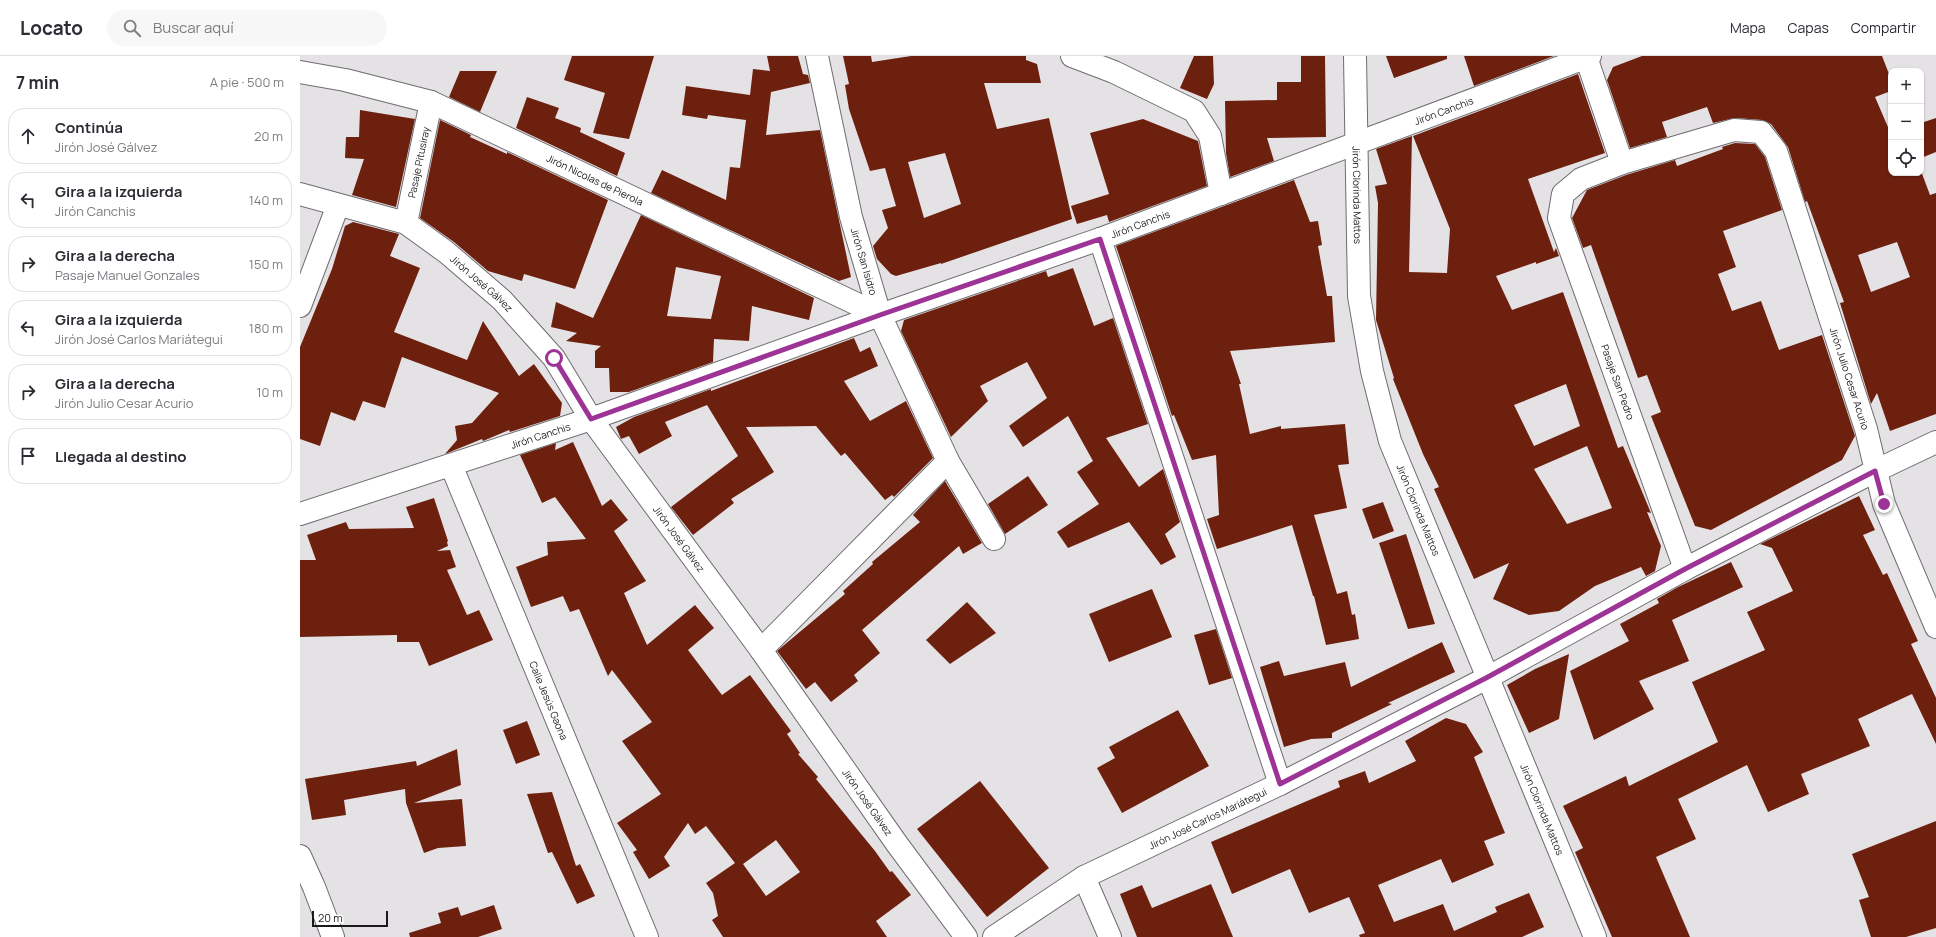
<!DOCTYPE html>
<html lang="es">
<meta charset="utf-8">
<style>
body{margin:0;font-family:Manrope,sans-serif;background:#f7f7f7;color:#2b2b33}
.controls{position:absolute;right:12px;top:12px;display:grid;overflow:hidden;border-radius:8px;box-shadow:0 1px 3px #0004}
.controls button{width:36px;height:36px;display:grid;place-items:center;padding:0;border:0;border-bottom:1px solid #e1e1e2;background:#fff;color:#2b2b33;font:20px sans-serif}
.scale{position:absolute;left:12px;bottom:10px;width:76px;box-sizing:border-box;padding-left:4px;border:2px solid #1b1a1b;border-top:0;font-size:11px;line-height:14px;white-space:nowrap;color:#1b1a1b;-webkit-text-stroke:3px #fff;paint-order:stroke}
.stop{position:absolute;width:12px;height:12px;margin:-9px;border:3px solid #9d3395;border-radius:50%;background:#fff}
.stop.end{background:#9d3395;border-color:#fff;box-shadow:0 1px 4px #0008}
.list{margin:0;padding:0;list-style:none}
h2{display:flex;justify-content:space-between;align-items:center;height:52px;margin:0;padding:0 16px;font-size:17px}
h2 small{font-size:13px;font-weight:400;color:#7c7c81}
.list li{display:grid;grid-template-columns:26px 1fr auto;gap:12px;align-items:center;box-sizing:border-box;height:56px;margin:0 8px 8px;padding:0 8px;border:1px solid #e1e1e2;border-radius:16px}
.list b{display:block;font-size:15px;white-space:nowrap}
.list p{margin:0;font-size:13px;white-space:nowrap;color:#7c7c81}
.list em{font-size:13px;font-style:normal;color:#7c7c81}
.icon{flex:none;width:22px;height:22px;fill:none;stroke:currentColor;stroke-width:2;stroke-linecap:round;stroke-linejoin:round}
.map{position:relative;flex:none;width:1636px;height:881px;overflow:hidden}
header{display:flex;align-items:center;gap:24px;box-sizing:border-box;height:56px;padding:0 20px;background:#fff;border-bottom:1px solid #e1e1e2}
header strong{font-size:19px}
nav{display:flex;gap:22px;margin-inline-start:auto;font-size:14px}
.search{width:280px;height:36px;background:#f7f7f7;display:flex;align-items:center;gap:10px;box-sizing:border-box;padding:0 14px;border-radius:22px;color:#7c7c81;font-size:15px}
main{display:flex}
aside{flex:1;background:#fff}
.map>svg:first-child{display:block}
</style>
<header>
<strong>Locato</strong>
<div class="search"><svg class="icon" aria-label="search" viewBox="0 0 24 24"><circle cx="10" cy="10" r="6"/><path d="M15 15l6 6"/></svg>Buscar aquí</div>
<nav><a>Mapa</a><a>Capas</a><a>Compartir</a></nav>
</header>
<main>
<aside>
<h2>7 min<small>A pie · 500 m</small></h2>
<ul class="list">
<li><svg class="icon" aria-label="ahead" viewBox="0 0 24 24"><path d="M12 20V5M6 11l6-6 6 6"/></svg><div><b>Continúa</b><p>Jirón José Gálvez</p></div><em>20 m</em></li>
<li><svg class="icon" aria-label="left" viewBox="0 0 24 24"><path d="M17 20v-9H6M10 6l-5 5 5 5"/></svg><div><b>Gira a la izquierda</b><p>Jirón Canchis</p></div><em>140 m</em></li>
<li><svg class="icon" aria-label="right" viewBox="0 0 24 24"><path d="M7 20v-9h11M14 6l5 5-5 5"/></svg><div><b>Gira a la derecha</b><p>Pasaje Manuel Gonzales</p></div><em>150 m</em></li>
<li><svg class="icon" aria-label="left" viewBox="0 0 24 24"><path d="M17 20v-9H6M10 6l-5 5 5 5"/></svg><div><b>Gira a la izquierda</b><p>Jirón José Carlos Mariátegui</p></div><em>180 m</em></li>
<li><svg class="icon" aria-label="right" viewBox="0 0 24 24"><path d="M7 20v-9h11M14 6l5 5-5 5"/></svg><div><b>Gira a la derecha</b><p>Jirón Julio Cesar Acurio</p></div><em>10 m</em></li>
<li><svg class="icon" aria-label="arrive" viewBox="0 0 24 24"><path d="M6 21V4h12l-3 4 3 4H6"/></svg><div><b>Llegada al destino</b></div></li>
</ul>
</aside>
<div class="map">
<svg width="1636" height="881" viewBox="0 0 1636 881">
<rect width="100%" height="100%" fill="#e5e2e6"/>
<g fill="#6e200e" fill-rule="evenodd">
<polygon points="272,0 354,0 329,83 293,77 305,37 264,24"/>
<polygon points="467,0 498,0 503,18 508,19 510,27 471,36 466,79 520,74 551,221 539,225 351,137 362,114 426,144 430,111 440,112 446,64 408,59 407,63 382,59 386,30 450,39 453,13 470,15"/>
<path d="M543 0H571L572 6 611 0H726V4L737 8 741 27H684L697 73 749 62 772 163 641 208V207L596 220 591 218 577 203 573 190 588 172 582 154 596 150 585 112 570 115 549 53 545 29 549 28ZM645 97 661 148 624 162 608 106Z"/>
<polygon points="894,0 913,0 914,28 907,43 880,32"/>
<polygon points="1001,0 1025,0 1026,81 967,82 974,105 930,121 926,97 925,45 977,44 977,26 1001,26"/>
<polygon points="1086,0 1147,0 1147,3 1094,22"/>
<polygon points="1164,0 1254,0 1174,30"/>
<path d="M1342 0H1582L1591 23V35L1575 41 1591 78V117H1621V115L1630 139 1636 137V358L1590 375 1577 337 1571 348 1540 247 1544 246 1507 145 1505 146 1488 91 1471 68 1462 64 1435 62 1413 67 1407 51 1362 66 1367 81 1330 92 1307 24 1313 11ZM1597 186 1610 221 1571 236 1558 199Z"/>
<polygon points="160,15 197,15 180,56 149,41"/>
<path d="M1278 18 1305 97 1228 123 1254 196 1256 192 1259 200 1236 208V206L1196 220 1212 254 1263 236 1318 392 1323 390 1351 457 1347 456 1361 490 1355 515 1346 520 1341 511 1295 530 1259 555 1229 559 1193 543 1209 507 1174 523 1134 433 1139 431 1123 398 1093 323 1094 322 1076 264 1078 147 1075 130 1087 128 1076 93 1112 80 1109 216 1147 217 1150 173 1113 80ZM1266 328 1280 370 1234 390 1214 349ZM1287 390 1312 452 1267 468 1234 413Z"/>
<polygon points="227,41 259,52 255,62 281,72 280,76 325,97 317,120 216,72"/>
<polygon points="60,54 115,63 96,151 52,139 64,103 45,102 46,81 59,81"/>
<polygon points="1636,62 1636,96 1621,102 1621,67"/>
<polygon points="843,63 898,85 907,130 809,166 807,159 777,168 771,150 809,138 790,77"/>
<polygon points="140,64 171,79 170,81 207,98 207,96 308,144 275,233 224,218 222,225 188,215 154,186 120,162"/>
<polygon points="1435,87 1455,88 1465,101 1482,154 1423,175 1436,211 1418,218 1432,255 1461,245 1479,294 1522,279 1555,380 1542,404 1411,474 1395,470 1351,360 1361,356 1347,319 1338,322 1291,189 1283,192 1272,162 1287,134 1326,119 1375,104 1377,110 1423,93 1422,91"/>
<polygon points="994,124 1010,166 1018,165 1022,189 1018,190 1027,240 1032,240 1035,286 930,295 941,328 939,328 950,378 981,370 981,373 1045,368 1049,408 1038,409 1047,452 1014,459 1037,538 1047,535 1052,559 1055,558 1059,583 1026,589 1014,540 1013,540 992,469 917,493 907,463 919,459 916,399 892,404 874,359 872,360 816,190"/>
<path d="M341 159 514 242 509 264 452 250 449 285 414 283 413 306 329 336H310L309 312H295V295L301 290 266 285 277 277 251 271 256 246 293 262ZM376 211 421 220 411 263 367 260Z"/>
<polygon points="53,166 99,178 90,200 120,212 94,276 167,304 183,265 219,320 234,308 262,347 260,360 210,376 209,374 183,385 182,383 145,398 157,384 155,370 172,367 199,337 102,301 85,352 63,345 55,365 31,356 20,390 0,383 0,291 32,213 45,170"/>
<polygon points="773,212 794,270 813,262 848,368 806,382 839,431 863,413 880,466 865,478 876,501 861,509 829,466 768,492 757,476 799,448 777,416 793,405 768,360 723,391 709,370 747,342 727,306 680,330 688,345 651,381 601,275 604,264 746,215 748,221"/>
<polygon points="554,282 560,296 570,291 578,310 544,325 570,365 606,345 633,402 594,441 592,439 585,444 545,397 541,400 516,370 446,371 474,416 431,443 434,447 393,479 371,451 438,400 407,349 365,366 372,380 339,398 329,380 321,383 316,371 334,361 411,333 411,335"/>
<path d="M273 386 302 450 311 443 328 464 314 475 346 525 324 537 347 589 395 549 414 572 388 594 422 639 450 619 491 675 487 678 500 697 498 698 518 721 516 723 575 795 590 816 592 815 611 839 576 865 587 881H423L412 864 418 860 413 837 406 827 435 807 406 770 395 778 388 767 364 801 370 810 349 823 333 796 337 794 317 767 361 738 322 685 352 666 312 614 308 620 279 553 270 556 263 540 231 551 216 511 248 499 247 486 286 483 255 441 242 447 220 399 256 387 255 394ZM476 784 500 816 466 840 443 808Z"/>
<polygon points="728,420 748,449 705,478 688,448"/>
<polygon points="645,425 682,487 663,498 659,490 562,574 580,597 554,619 558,625 531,646 515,626 506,633 477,595 545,538 543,535 573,508 572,506 620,466 613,459"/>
<polygon points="1559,440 1575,474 1563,479 1583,519 1587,517 1618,585 1611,588 1636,642 1636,688 1612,638 1558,663 1570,690 1501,718 1509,738 1468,756 1447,709 1378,743 1396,783 1356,801 1390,881 1312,881 1275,796 1283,792 1263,750 1326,720 1329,730 1418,686 1392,626 1465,594 1447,556 1493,535 1472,492 1460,488"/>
<polygon points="134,442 148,485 147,486 148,490 137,495 150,494 156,511 147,514 167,559 179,554 193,584 129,610 119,586 97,586 97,579 0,581 0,504 16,504 7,479 46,466 49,473 114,472 106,451"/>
<polygon points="1083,446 1094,475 1073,483 1062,453"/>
<polygon points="1106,478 1135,568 1108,573 1079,487"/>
<polygon points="1431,506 1443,531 1372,564 1389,605 1339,625 1354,653 1294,684 1270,615 1329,585 1320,568 1359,547 1357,543 1378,531"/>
<polygon points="852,533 872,581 809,606 789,558"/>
<polygon points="667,546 696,577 650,608 626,584"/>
<polygon points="916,573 932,622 909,629 894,579"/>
<polygon points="1142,586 1155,616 1088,647 1092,648 1032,677 1032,682 1011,683 984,691 960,611 979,605 984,620 1045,606 1051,631"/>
<polygon points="1269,598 1259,663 1229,677 1207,629 1235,613"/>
<polygon points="878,654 909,710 822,757 797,712 815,702 809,691"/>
<polygon points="1146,662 1166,668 1183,696 1174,701 1205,777 1184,785 1194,809 1152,827 1141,803 1078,829 1094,866 1143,848 1154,875 1197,856 1195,851 1229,837 1244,871 1222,881 1060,881 1059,879 1065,877 1049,841 1009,857 990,813 932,838 911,786 1040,731 1038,725 1065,715 1069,727 1116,705 1105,685"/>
<polygon points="227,665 240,699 216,708 203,674"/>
<polygon points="157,693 161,729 114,747 162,743 166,790 138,792 124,797 106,747 105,733 44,744 46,759 12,764 5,723 116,705 117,710"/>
<polygon points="680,725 749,812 687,861 617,773"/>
<polygon points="252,736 276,810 280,808 295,840 277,848 252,796 248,797 227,738"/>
<polygon points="1636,765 1636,872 1606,881 1571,881 1559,844 1569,841 1552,798"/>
<polygon points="911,828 933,881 837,881 820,838 842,829 852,852"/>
<polygon points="194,849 202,873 178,881 110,881 109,877 141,867 138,857 158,851 161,860"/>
</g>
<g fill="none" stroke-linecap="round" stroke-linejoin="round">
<defs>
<g id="minor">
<path id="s1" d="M517 0 551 161 580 259 648 405 694 483"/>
<polyline points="772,0 814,16 894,55 910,80 921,138"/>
<path id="s2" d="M1055 0 1059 240 1072 315 1090 385 1295 881"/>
<polyline points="1286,1 1322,107"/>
<path id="s3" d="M0 16 45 24 131 46 580 259"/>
<path id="s4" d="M0 138 106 167 146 196 202 244 254 302 291 363 461 594 597 788 666 881"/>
<path id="s5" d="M106 167 131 46"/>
<polyline points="800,183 980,728"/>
<polyline points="0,250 38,149"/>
<path id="s6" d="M151 409 347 881"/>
<path id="s7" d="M0 458 291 363 580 259 800 183 1290 0"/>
<path id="s8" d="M1385 513 1259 162 1263 138 1281 123 1322 107 1434 74 1461 76 1476 95 1566 373 1584 448 1636 571"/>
<polyline points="461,594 648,405"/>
<polyline points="0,800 14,831 33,881"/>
<polyline points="784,821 810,881"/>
<path id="s9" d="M694 881 784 821 980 728 1187 622 1385 513 1575 415 1636 386"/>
</g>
</defs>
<use href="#minor" stroke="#6e6c6f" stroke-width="24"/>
<use href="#minor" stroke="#fff" stroke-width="22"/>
</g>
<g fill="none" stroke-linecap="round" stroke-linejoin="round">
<polyline stroke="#9d3395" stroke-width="5" points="254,302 291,363 580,259 800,183 980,728 1186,622 1385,513 1575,415 1584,448"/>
</g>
<g text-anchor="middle" stroke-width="4" stroke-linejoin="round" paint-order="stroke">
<g font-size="10" fill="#1b1a1b" stroke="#fff">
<text dy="4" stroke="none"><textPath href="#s7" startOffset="1213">Jirón Canchis</textPath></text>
<text dy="4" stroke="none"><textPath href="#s5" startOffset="62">Pasaje Pitusiray</textPath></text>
<text dy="4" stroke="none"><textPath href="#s3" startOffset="316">Jirón Nicolas de Pierola</textPath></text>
<text dy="4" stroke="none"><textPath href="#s2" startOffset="139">Jirón Clorinda Mattos</textPath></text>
<text dy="4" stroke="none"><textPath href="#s7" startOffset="889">Jirón Canchis</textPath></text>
<text dy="4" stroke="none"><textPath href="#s1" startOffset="211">Jirón San Isidro</textPath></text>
<text dy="4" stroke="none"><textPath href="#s4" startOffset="207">Jirón José Gálvez</textPath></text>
<text dy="4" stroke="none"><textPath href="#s8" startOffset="872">Jirón Julio Cesar Acurio</textPath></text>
<text transform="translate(1318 326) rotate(70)" y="4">Pasaje San Pedro</text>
<text dy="4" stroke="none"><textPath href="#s7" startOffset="253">Jirón Canchis</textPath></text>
<text dy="4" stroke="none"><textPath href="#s2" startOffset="463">Jirón Clorinda Mattos</textPath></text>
<text dy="4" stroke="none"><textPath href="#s4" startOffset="531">Jirón José Gálvez</textPath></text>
<text dy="4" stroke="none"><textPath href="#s6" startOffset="255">Calle Jesús Gaona</textPath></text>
<text dy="4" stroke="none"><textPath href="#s4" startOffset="855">Jirón José Gálvez</textPath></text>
<text dy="4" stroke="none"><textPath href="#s2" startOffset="787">Jirón Clorinda Mattos</textPath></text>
<text dy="4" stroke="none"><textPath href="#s9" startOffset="245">Jirón José Carlos Mariátegui</textPath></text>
</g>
</g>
</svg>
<div class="controls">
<button>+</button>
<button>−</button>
<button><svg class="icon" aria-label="locate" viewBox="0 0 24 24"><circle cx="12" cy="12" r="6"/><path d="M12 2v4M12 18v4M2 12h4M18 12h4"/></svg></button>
</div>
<div class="scale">20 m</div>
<div class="stop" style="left:254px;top:302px"></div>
<div class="stop end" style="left:1584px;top:448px"></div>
</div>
</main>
